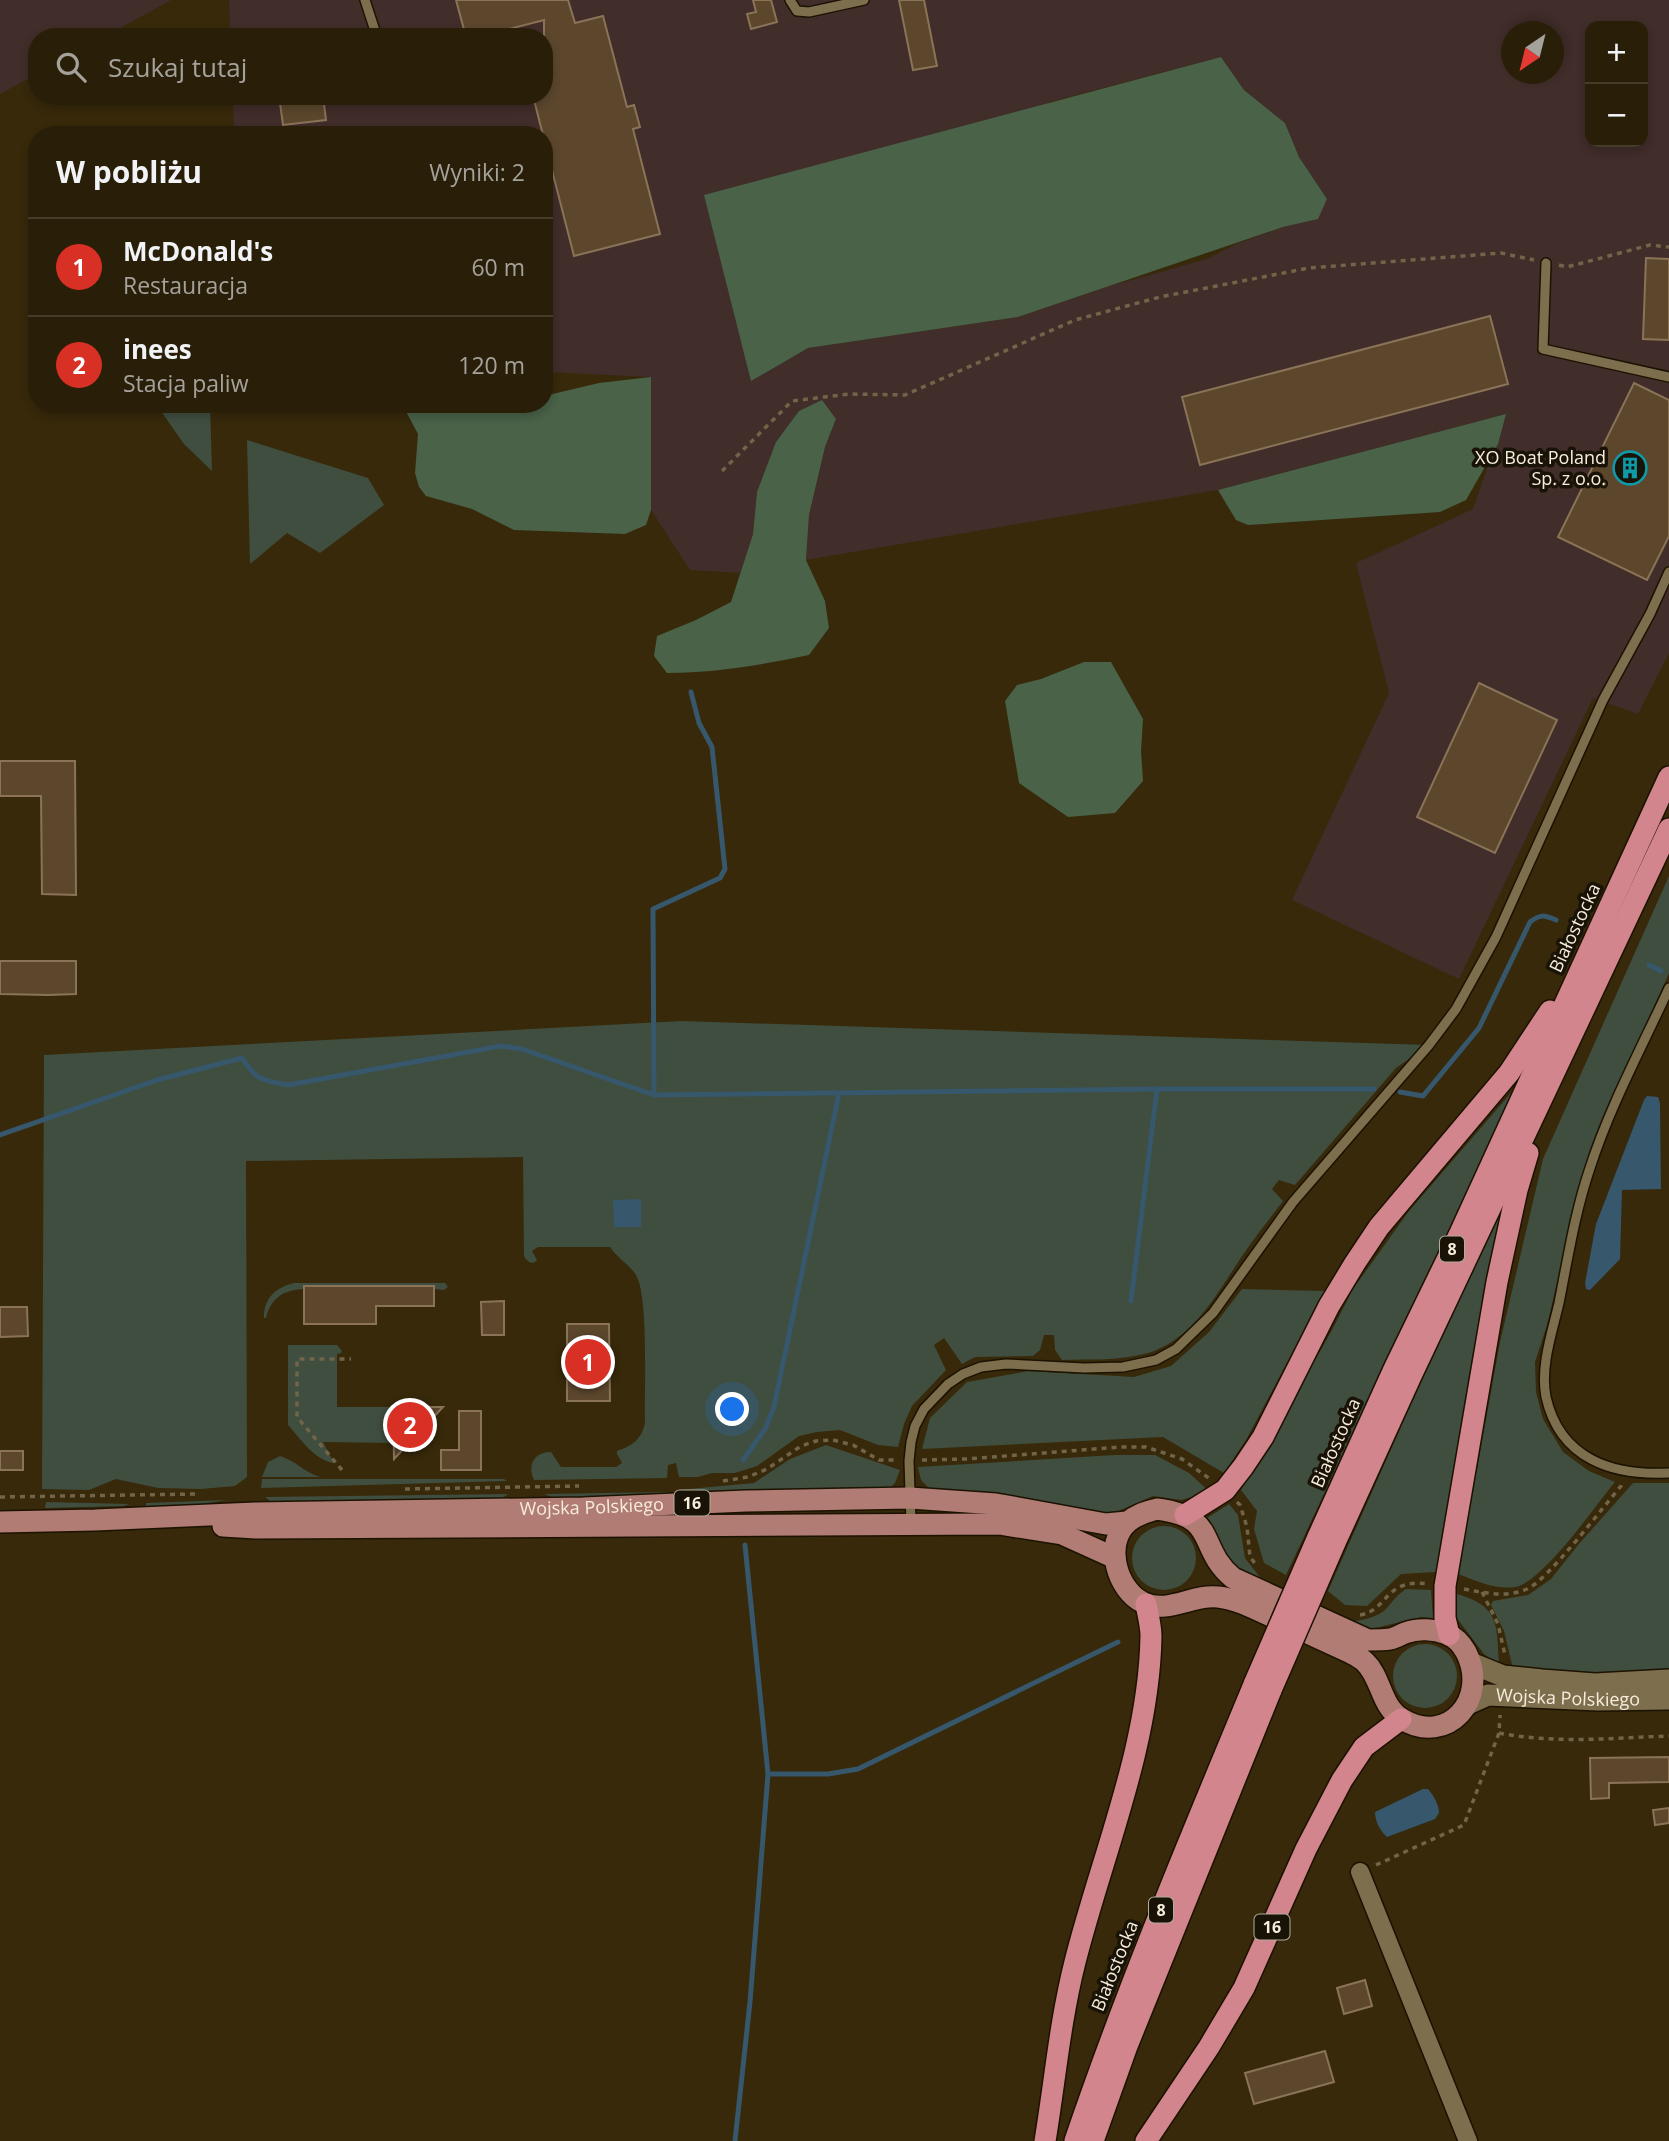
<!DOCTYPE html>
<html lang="pl">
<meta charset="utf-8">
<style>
body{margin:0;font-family:"Open Sans",sans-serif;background:#312712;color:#f1f3f6}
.controls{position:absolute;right:21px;top:21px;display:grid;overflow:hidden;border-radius:14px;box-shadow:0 4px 10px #0003}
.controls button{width:63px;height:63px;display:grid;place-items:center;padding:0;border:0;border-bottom:2px solid #453d29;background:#291f08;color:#f1f3f6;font:35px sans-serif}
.compass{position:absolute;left:1501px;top:21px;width:63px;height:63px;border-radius:50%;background:#291f08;box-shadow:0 4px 10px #0003;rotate:215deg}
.you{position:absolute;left:733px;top:1410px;width:24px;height:24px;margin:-18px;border:5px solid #fff;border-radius:50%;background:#1a73e8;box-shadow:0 0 0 10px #1a73e833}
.badge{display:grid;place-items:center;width:46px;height:46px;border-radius:50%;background:#d93025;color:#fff;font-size:23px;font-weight:700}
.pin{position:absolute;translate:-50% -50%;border:4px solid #fff;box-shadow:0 2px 7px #0006}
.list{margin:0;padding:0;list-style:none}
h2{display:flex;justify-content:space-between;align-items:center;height:91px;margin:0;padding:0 28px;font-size:30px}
h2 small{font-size:23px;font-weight:400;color:#a5a29c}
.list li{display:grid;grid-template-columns:46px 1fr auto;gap:21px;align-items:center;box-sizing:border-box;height:98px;padding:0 28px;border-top:2px solid #453d29}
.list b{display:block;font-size:26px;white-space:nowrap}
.list p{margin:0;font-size:23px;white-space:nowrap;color:#a5a29c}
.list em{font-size:23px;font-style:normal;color:#a5a29c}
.icon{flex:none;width:38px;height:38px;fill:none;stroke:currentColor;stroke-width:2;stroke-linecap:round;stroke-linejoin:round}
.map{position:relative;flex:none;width:1669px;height:2141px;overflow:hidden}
.search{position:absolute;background:#291f08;box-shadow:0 4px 10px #0003;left:28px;top:28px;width:525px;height:77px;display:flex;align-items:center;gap:18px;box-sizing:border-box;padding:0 24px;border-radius:28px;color:#a5a29c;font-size:26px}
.panel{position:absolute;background:#291f08;box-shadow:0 4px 10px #0003;left:28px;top:126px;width:525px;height:287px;border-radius:28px}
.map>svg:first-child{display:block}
</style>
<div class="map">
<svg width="1669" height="2141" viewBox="0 0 1669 2141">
<rect width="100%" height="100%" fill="#37290a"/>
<g fill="#412d2a" fill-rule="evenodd">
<polygon points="0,0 171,0 104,37 37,37 37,74 0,94"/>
<path d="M229 0H1669V653L1638 714 1593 698 1459 979 1292 900 1389 693 1356 563 1473 509 1506 414 1218 490 806 560 809 515 825 447 836 420 757 492 753 534 740 573 690 570 651 510V377L544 372V135H234L233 96H544V37H230ZM1590 26H1643V142H1590ZM1512 32H1554V74H1512ZM1221 57 1244 90 1285 123 1299 157 1327 199 1317 219 1283 227 1236 244 1207 259 1110 286 1018 317 808 348 751 380 1046 103Z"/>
</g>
<g fill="#404e3f">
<polygon points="156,404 210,404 212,471 184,444"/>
<polygon points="247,440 368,478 384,505 320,553 287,533 250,564"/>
<path d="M1669 876V973L1583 1173 1547 1325 1535 1362 1536 1392 1543 1419 1563 1452 1589 1471 1615 1482C1596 1505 1542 1583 1515 1587 1495 1590 1477 1581 1458 1574L1500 1342 1543 1159Z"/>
<path d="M682 1021 1429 1045 1396 1068 1295 1185 1279 1180 1272 1189 1283 1201C1271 1217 1258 1233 1247 1249 1220 1287 1197 1338 1148 1353 1120 1361 1091 1359 1062 1360L1055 1350 1054 1335H1044L1040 1350 1033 1356 975 1357 962 1364 944 1338 934 1345 946 1370 912 1406 904 1424 898 1447 878 1445 840 1430 817 1432 799 1436 757 1466 735 1473H712L698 1477H679L676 1463 668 1465 667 1478 534 1480C527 1465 534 1452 551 1452L561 1467H616L622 1463 617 1454V1451C632 1446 642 1439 645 1423 644 1392 649 1297 636 1275 629 1264 617 1258 610 1247H538L532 1251 537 1260 535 1262C530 1264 527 1261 524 1256L523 1157 246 1161 247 1477 235 1486 201 1489 158 1488 116 1479 89 1490 42 1489 44 1055Z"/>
<polygon points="1523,1079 1422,1285 1286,1575 1264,1563 1254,1529 1257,1511 1241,1490 1331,1332 1353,1289 1409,1211"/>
<polygon points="1504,1205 1487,1272 1436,1572 1401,1574 1367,1606 1345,1605 1328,1591 1468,1276"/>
<path d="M294 1283H445L448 1287 444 1290 434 1289 433 1286H304V1289C283 1290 271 1298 266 1318H264C264 1298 275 1288 294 1283Z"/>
<polygon points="1242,1289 1325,1291 1246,1440 1224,1473 1163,1437 922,1449 930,1418 967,1382 1029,1371 1134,1377 1171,1366 1209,1332"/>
<path d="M288 1345H337L342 1351 341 1353 337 1354V1407H393L394 1443 323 1442 334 1463C315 1461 300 1438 288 1425Z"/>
<polygon points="826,1445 900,1470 895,1483 887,1491 681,1497 678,1490 754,1483 790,1459"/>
<polygon points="1114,1455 1155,1455 1189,1473 1210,1492 1181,1500 1153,1496 1109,1515 933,1492 921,1480 918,1467"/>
<path d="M280 1456C295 1460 305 1473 320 1477H262L268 1462Z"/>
<polygon points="262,1479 504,1479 507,1481 261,1488"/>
<polygon points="1633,1483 1669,1483 1669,1674 1593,1677 1513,1669 1504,1631 1491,1605 1493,1601 1528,1595 1551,1579 1578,1545"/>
<polygon points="668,1492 665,1499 557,1499 544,1494"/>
<polygon points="508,1494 501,1499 273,1503 265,1497"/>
<polygon points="227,1500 196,1505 146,1509 146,1503"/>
<polygon points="46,1502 130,1504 123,1506 45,1508"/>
<polygon points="1229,1504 1238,1515 1245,1558 1266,1585 1235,1569 1221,1550 1218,1536 1207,1518"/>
<circle cx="1164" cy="1558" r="32"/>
<path d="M1406 1589 1431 1590 1433 1618 1421 1617 1371 1629 1342 1621C1355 1623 1377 1618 1386 1609 1393 1601 1397 1595 1406 1589Z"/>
<path d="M1453 1593C1499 1605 1497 1622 1499 1665L1484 1654 1456 1617Z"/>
<circle cx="1425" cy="1676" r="32"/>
</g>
<g fill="#496248">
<polygon points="1221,57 1244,90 1285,123 1299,157 1327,199 1318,219 1283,227 1018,317 808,348 751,381 704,195"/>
<polygon points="651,377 651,510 646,525 625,534 514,530 472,509 426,496 419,487 415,473 418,434 402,404 544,404 544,396 599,383"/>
<path d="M822 400 836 419 825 447 809 515 806 560 825 601 829 628 809 655C762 665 715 673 667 673L654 656 657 636 696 620 731 602 753 534 757 492 776 442 799 411Z"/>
<polygon points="1506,414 1498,444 1466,500 1440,512 1248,525 1236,520 1218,490"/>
<polygon points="1084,662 1111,662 1143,719 1141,751 1143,781 1115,813 1068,817 1019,783 1005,701 1017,685 1041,679"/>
</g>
<g fill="#36576c">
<polygon points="1647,1096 1658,1097 1660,1103 1661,1189 1622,1190 1620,1259 1590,1290 1586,1289 1585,1283 1596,1224 1644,1100"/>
<polygon points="641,1199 641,1227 614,1227 613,1200"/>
<path d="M1423 1789H1428C1434 1796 1439 1805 1439 1813L1435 1819 1387 1837C1380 1831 1375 1821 1375 1812Z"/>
</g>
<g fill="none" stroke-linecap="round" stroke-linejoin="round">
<g stroke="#36576c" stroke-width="5">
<polyline points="1649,965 1661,971"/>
<path d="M1400 1092 1423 1096 1479 1028 1530 922C1540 914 1544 915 1556 920"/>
<polyline points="654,1095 653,909 720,878 725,869 712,747 699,723 691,692"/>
<path d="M0 1135 157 1080 242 1058C257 1081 262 1080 288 1085L501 1046 522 1049 654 1095 1157 1089H1374"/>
<polyline points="1131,1301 1157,1089"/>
<polyline points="743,1460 765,1429 774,1407 839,1093"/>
<polyline points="768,1774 828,1774 858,1769 1118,1642"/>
<polyline points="735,2141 750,2002 768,1774 745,1545"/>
</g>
</g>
<g fill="#5c472d" stroke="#8a7357" stroke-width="2">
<polygon points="456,0 568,0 575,23 603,16 627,107 634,105 640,127 633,129 660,234 574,256 533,96 544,96 544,20 478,37 466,37"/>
<polygon points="753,0 771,0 777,22 751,29 747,14 756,12"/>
<polygon points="899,0 924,0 937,66 913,70"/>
<polygon points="279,96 323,96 326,120 283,125"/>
<polygon points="1646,258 1669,259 1669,340 1643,339"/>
<polygon points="1490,316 1508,384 1200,465 1182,397"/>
<polygon points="1634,383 1669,400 1669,536 1647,580 1558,537"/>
<polygon points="1479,683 1557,720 1495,853 1417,817"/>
<polygon points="0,761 75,761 76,895 42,894 41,796 0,796"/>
<polygon points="0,961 76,961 76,994 48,995 0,994"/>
<polygon points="304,1286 434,1286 434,1306 376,1306 376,1324 304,1324"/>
<polygon points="504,1301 504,1335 482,1335 481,1302"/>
<polygon points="0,1307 27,1307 28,1336 0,1337"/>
<polygon points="567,1324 609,1324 610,1401 567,1401"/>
<polygon points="393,1407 443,1407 394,1459"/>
<polygon points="459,1411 481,1411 481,1470 441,1470 441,1450 459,1450"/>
<rect x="0" y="1451" width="23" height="19"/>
<polygon points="1669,1757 1669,1782 1609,1783 1609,1798 1591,1799 1590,1758"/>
<polygon points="1669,1808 1669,1823 1655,1825 1653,1810"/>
<polygon points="1365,1980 1372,2006 1344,2014 1337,1988"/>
<polygon points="1325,2051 1334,2082 1254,2104 1245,2073"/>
</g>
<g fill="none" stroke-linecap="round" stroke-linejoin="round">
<defs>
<g id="lane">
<polyline points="365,0 377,37"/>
<polyline points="790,0 797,11 809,12 864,0"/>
<polyline points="1546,263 1543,349 1669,377"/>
<path d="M1669 988C1642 1047 1610 1106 1590 1168 1575 1212 1568 1258 1559 1303 1552 1333 1540 1367 1546 1397 1560 1459 1612 1476 1669 1473"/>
<polyline points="911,1523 909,1461 911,1442 915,1426 924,1409 948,1384 963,1374 981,1367 1006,1364 1084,1368 1123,1367 1156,1360 1176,1349 1213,1313 1293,1202 1429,1045 1456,1009 1496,937 1603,700 1650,614 1669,572"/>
</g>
<polyline id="street" points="1360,1872 1468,2141"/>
<g id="secondary">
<polyline points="1471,1663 1503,1676 1542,1680 1595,1684 1669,1680"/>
<path id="s1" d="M1468 1704 1488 1695 1598 1700 1669 1699"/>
</g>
<g id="primary">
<path d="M1157 1509C1220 1517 1196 1547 1233 1578L1368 1640C1376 1640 1383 1640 1390 1639 1395 1638 1400 1635 1405 1633 1418 1628 1434 1629 1447 1634 1455 1637 1462 1645 1466 1652 1490 1699 1447 1747 1402 1719 1380 1706 1382 1678 1365 1662 1361 1658 1355 1655 1351 1653 1325 1641 1299 1629 1273 1617 1255 1609 1237 1599 1218 1597 1193 1594 1168 1614 1144 1603 1117 1591 1103 1543 1128 1522 1137 1514 1147 1512 1157 1509Z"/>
<path id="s2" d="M0 1522 95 1520 255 1513 583 1508 746 1501 910 1498 996 1504 1106 1524 1127 1522"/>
<polyline points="223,1526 256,1528 999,1524 1062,1534 1115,1558"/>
</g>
<g id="highway">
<polyline points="1185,1515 1225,1490 1243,1467 1263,1437 1329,1306 1355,1263 1379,1227 1509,1073 1550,1011"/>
<polyline points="1318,1537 1394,1369 1460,1233 1669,777"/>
<polyline points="1334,1545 1411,1376 1669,829"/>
<polyline points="1449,1635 1445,1618 1445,1586 1497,1282 1517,1190 1528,1153"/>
<path d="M1045 2141C1055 2081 1060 2021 1075 1962 1102 1855 1149 1748 1151 1636 1151 1626 1148 1615 1146 1604"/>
<path d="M1075 2141C1128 1985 1192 1834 1255 1682"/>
<polyline points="1093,2141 1127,2046 1271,1690"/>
<polyline points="1146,2141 1209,2047 1244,1988 1306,1849 1342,1780 1364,1747 1401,1719"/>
</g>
</defs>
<use href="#lane" stroke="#1c1200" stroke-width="12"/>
<use href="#street" stroke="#1c1200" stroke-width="21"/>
<use href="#secondary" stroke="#1c1200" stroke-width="24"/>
<use href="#primary" stroke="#1c1200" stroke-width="24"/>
<use href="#highway" stroke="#1c1200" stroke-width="24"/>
<g stroke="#716449" stroke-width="3.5" stroke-dasharray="5 5" stroke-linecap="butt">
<polyline points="1559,265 1567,267 1650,245 1669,247"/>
<polyline points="722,471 792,401 849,394 905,395 1075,320 1160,297 1309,268 1501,253 1534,260"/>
<polyline points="922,1460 967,1459 1120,1447 1146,1447 1182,1459 1210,1479"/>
<polyline points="342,1470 297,1417 297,1359 351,1359"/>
<polyline points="723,1481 748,1477 767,1469 801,1446 816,1441 833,1440 853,1445 879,1460 897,1460"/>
<polyline points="405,1489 579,1486"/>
<polyline points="0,1497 197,1494"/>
<polyline points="1237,1502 1240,1505 1247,1527 1250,1557 1257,1566"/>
<path d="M1464 1589C1485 1593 1506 1598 1527 1589 1548 1580 1603 1507 1621 1486L1622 1481"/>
<polyline points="1482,1592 1498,1624 1505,1655"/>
<path d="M1360 1615C1389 1610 1384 1578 1428 1584"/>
<path d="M1499 1733C1555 1744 1612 1738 1669 1736"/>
<polyline points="1376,1865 1464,1825 1499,1733 1500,1715"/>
</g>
<use href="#lane" stroke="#7d6e4e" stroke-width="9"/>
<use href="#street" stroke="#7d6e4e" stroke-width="18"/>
<use href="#secondary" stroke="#7d6e4e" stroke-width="21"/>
<use href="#primary" stroke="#b07c74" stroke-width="21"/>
<use href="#highway" stroke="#d2858d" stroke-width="21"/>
<defs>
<g id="highway-bridge">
<polyline points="1255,1682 1318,1537"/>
<polyline points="1271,1690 1334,1545"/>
</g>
</defs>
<use href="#highway-bridge" stroke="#1c1200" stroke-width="24" stroke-linecap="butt"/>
<use href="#highway-bridge" stroke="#d2858d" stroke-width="21"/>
</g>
<defs>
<symbol id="building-ring" viewBox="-11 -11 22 22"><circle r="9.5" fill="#191307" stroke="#0f9aa8" stroke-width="1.5"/><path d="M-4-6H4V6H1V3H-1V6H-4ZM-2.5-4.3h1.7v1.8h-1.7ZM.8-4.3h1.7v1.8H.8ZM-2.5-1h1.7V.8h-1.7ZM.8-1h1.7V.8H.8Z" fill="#0f9aa8"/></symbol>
</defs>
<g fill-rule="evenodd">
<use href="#building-ring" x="1611" y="449" width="38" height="38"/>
</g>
<g text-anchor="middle" stroke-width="7" stroke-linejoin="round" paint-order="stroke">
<g fill="#191307" stroke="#b4ac9c" stroke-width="2">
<rect x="1440" y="1236.5" width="24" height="25" rx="5"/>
<rect x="674.5" y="1490.5" width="35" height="25" rx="5"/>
<rect x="1149" y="1897.5" width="24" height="25" rx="5"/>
<rect x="1254.5" y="1914.5" width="35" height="25" rx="5"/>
</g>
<g font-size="16" font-weight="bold" fill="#f6eddc">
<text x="1452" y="1255">8</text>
<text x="692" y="1509">16</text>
<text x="1161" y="1916">8</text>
<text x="1272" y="1933">16</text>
</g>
<g font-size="18" fill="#f6eddc" stroke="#191307" text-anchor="end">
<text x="1606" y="464">XO Boat Poland<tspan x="1606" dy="21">Sp. z o.o.</tspan></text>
</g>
<g font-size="18" fill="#f6eddc" stroke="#191307">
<text transform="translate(1575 928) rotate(-65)" y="6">Białostocka</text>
<text transform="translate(1336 1443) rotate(-66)" y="6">Białostocka</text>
<text dy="6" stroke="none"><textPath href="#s2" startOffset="592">Wojska Polskiego</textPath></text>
<text dy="6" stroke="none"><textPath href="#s1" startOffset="102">Wojska Polskiego</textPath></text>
<text transform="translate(1115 1966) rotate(-68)" y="6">Białostocka</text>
</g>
</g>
</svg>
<div class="controls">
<button>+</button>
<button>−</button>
</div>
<svg class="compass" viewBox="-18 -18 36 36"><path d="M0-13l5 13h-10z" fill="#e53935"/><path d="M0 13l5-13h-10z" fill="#a5a29c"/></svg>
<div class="you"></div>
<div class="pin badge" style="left:588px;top:1362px">1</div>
<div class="pin badge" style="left:410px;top:1425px">2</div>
<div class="search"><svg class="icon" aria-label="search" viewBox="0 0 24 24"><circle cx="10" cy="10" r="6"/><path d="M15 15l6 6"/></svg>Szukaj tutaj</div>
<section class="panel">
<h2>W pobliżu<small>Wyniki: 2</small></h2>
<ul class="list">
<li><span class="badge">1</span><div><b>McDonald's</b><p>Restauracja</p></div><em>60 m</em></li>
<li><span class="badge">2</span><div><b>inees</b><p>Stacja paliw</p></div><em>120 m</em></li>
</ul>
</section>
</div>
